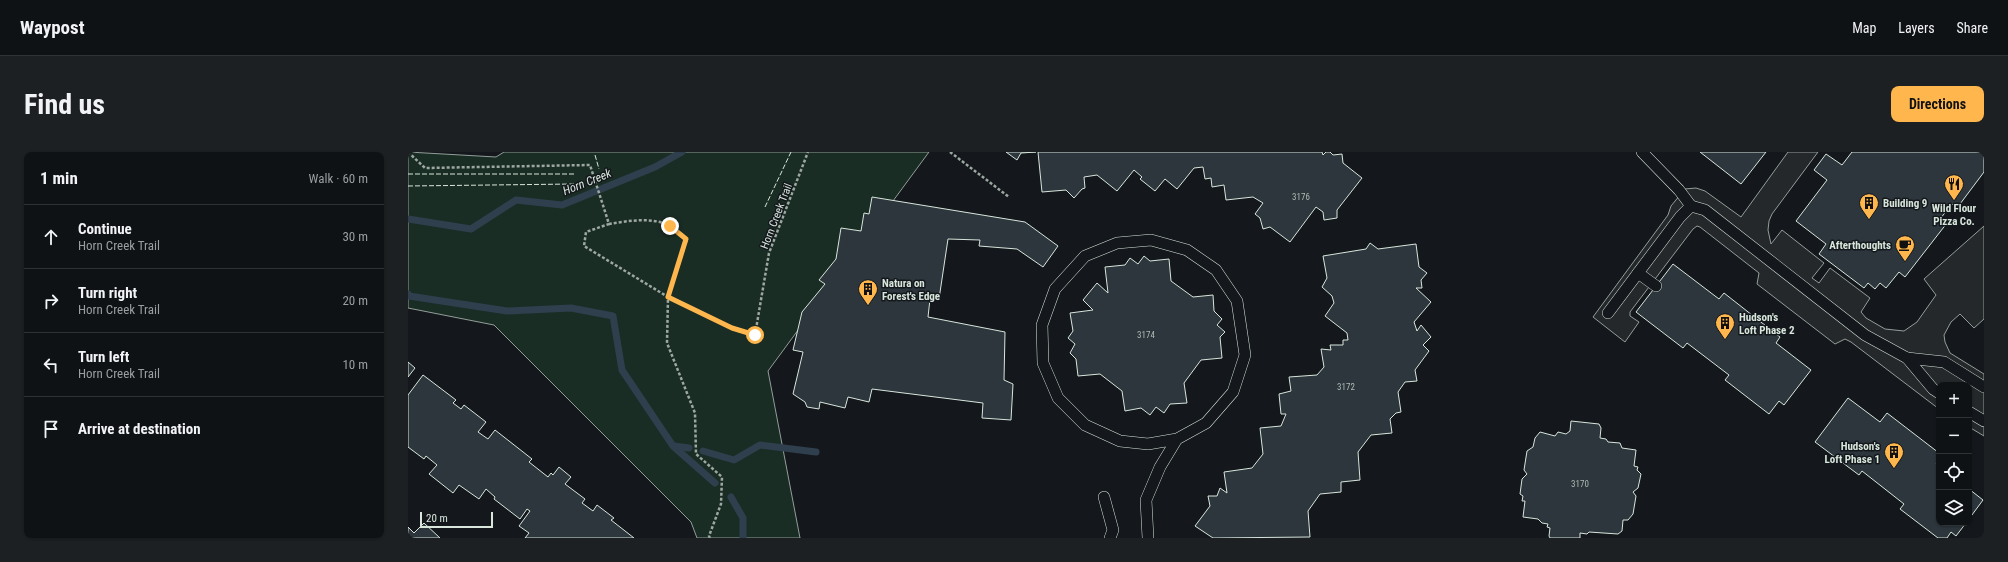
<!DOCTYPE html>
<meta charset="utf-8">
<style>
body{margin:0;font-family:"Roboto Condensed",sans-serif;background:#1d2022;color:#f1f3f6}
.controls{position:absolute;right:12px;bottom:12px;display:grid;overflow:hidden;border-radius:8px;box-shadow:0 1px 3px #0004}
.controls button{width:36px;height:36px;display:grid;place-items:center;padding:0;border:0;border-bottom:1px solid #2f3234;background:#0f1215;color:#f1f3f6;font:20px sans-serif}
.scale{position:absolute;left:12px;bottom:10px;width:73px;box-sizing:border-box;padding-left:4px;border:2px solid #d8e6dc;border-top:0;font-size:11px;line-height:14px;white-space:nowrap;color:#d8e6dc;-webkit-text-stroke:3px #14181c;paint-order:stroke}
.stop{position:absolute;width:12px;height:12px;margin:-9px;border:3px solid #ffb74d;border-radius:50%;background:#fff}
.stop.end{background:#ffb74d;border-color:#fff;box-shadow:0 1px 4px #0008}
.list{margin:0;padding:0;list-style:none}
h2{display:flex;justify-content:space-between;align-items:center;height:52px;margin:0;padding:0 16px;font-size:17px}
h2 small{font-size:13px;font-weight:400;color:#9b9ea0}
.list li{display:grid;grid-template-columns:26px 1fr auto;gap:12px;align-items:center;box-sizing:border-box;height:64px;padding:0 16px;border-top:1px solid #2f3234}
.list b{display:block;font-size:15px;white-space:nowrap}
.list p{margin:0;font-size:13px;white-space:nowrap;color:#9b9ea0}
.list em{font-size:13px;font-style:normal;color:#9b9ea0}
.icon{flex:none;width:22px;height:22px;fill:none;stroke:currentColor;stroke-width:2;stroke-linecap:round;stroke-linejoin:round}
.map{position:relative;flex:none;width:1576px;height:386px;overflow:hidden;border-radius:8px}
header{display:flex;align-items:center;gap:24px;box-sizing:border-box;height:56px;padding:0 20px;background:#0f1215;border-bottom:1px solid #2f3234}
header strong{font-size:19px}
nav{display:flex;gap:22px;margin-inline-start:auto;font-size:14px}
.intro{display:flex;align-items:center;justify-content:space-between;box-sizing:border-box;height:96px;padding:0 24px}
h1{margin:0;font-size:28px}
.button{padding:10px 18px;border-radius:8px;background:#ffb74d;color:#111;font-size:14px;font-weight:700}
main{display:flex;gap:24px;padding:0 24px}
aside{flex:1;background:#0f1215;border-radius:8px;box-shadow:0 1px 3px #0004}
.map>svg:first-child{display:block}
</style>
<header>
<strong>Waypost</strong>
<nav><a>Map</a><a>Layers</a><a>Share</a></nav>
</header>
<div class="intro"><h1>Find us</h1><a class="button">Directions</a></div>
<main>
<aside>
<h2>1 min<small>Walk · 60 m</small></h2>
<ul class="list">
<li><svg class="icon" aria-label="ahead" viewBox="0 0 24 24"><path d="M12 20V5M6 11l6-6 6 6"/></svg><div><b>Continue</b><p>Horn Creek Trail</p></div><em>30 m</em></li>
<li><svg class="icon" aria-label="right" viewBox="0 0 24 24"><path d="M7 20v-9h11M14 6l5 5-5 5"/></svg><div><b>Turn right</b><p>Horn Creek Trail</p></div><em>20 m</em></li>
<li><svg class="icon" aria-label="left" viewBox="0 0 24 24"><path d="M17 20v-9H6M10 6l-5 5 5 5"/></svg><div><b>Turn left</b><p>Horn Creek Trail</p></div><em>10 m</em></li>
<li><svg class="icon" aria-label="arrive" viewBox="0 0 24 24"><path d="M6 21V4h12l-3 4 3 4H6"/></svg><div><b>Arrive at destination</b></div></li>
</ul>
</aside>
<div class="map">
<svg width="1576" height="386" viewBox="0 0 1576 386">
<rect width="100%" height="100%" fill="#14181c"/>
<polygon fill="#1a2d24" stroke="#939e99" points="0,0 88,5 96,0 521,0 360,219 392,386 289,386 283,370 86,173 0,156"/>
<polygon fill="#24282b" stroke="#939e99" points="1380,0 1410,0 1364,62 1361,69 1360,78 1363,92 1374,78 1416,111 1404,126 1411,131 1422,116 1462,146 1453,160 1458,166 1477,177 1496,179 1509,170 1528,143 1516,127 1576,74 1576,167 1566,176 1552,162 1543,170 1536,183 1537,190 1542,201 1576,222 1576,284 1561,275 1561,233 1531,233 1531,257 1443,190 1437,187 1427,192 1349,132 1351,121 1292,75 1289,74 1285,77 1222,160 1222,164 1231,170 1217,190 1185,165 1260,63 1263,54 1277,37 1288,36 1297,39 1333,65"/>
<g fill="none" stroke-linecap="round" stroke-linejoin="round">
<g stroke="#2f3f4d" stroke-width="7">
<polyline points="0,67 63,77 108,48 154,53 247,15 274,0"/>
<polyline points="0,142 1,144 99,159 163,156 205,164 214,218 265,294 307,331"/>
<polyline points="266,294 281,296"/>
<polyline points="295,299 326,308 352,293 408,300"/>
<polyline points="323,345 335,366 335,386"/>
</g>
</g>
<g fill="#2c363c" stroke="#d8e6dc">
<polygon points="598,0 628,0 613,1 609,8"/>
<polygon points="630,0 914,0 915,3 918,0 922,0 925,3 934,2 935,11 954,26 929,58 929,66 916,68 915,60 908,55 882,90 862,75 855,77 852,66 847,62 855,51 845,45 818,48 816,33 804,35 803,26 797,27 795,15 786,16 769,37 757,27 747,39 732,27 734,25 726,18 709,39 689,23 676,25 677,36 674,37 666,46 658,38 634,40"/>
<polygon points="1292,0 1358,0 1333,32"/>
<polygon points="1444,0 1576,0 1576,20 1549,56 1544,52 1532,67 1539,71 1497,125 1491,120 1478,136 1472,131 1467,137 1460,131 1456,136 1411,102 1418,92 1388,69 1419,28 1406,18 1418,2 1434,13"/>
<polygon points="464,45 617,70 650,94 635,115 609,97 571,94 572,88 540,87 531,147 522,147 520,165 597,180 596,228 605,232 603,268 574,266 575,251 464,237 461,250 440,245 437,256 412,250 411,257 399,255 397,250 385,242 395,200 385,198 394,160 417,132 411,128 428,107 433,76 453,79 456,61 461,62"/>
<polygon points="962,91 970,97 1008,92 1011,115 1019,121 1013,128 1014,136 1008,136 1023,150 1006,170 1009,179 1013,173 1023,185 1015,193 1021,199 1007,218 1009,229 997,230 990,240 993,260 988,261 982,267 984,281 963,283 950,300 952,328 933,330 933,340 912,342 900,359 902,385 805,386 787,374 802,354 800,344 809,344 812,336 819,341 816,320 844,316 855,302 852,276 873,274 878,262 873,262 871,242 883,239 881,225 909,223 916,215 913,197 923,198 922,193 935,193 935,188 940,188 939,181 917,164 926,151 924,144 914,135 919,126 915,104 958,97"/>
<polygon points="736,104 742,109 761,107 763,129 785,145 805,143 806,159 814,167 809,173 817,180 812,185 814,206 793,208 776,231 779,251 762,252 756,261 748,255 742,263 733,256 717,259 714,239 692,222 670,224 668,207 662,201 667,192 660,186 665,179 662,161 685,158 675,148 689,131 700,141 697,115 717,113 722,106 730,112"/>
<polygon points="1265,112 1311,147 1316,141 1372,185 1368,191 1403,218 1376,253 1371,249 1361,262 1317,228 1321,223 1279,191 1275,196 1228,160"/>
<polygon points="0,210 7,216 0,225"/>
<polygon points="15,223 48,248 45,251 53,257 56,253 78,270 70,280 80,287 87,278 124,307 121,310 140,325 143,321 145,323 151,315 163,325 157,332 177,347 174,351 185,359 189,353 206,366 203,368 226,386 117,386 121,381 111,374 122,359 119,357 112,367 86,347 87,345 78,337 71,347 51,333 45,341 21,322 29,313 18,304 16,307 0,295 0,243"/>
<polygon points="1440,246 1472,270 1479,261 1531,301 1531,308 1528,312 1531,314 1531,371 1558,371 1548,384 1543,380 1539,386 1530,386 1492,357 1496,352 1454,319 1451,323 1407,290"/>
<polygon points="1163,269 1191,272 1193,276 1192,286 1198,287 1200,290 1212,291 1214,296 1228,298 1226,314 1230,315 1229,318 1233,322 1230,336 1225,340 1228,344 1225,362 1220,368 1215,368 1214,379 1210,382 1181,380 1179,382 1172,381 1172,386 1142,386 1141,384 1142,376 1139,375 1140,372 1134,371 1130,367 1115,365 1117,349 1114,349 1115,344 1112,342 1114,327 1119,322 1116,318 1119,299 1125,295 1127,286 1132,280 1147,284 1150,280 1158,282 1162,279"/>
<polygon points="1561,337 1575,348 1561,367"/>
<polygon points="16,371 32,386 0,386 0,375 6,381"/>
</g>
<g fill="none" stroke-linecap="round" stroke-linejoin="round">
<defs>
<g id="service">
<polyline points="1234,0 1271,38 1283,54"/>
<polyline points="1230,121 1248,134"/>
<polyline points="1200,161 1272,65 1283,54 1297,58 1457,183 1499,206 1525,237 1531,241"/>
<polyline points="1499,206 1536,210 1576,235"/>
<polyline points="1561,260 1576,269"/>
<polyline points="696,345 705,378 702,386"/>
<polyline points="740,386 738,348 752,315 769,287 798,271 825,240 837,203 829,149 808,118 779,98 743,88 709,91 677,104 647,137 634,173 635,211 650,246 677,273 712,289 740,292 769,287"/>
</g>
</defs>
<use href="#service" stroke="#d8e6dc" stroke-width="12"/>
<g stroke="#9da8a2" stroke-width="2.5" stroke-dasharray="3 2" stroke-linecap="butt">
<polyline points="0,0 17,16 182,13 201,72 178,80 176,94 260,145 259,191 287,261 288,302 314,325 313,352 301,384 302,386"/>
<polyline points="542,0 601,45"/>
<path d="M201 72C220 69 246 64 264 75 269 78 274 83 279 87L260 145 324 176 347 183 361 101 400 0"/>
</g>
<use href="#service" stroke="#14181c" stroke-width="11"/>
<g stroke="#d8e6dc" stroke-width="1" stroke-dasharray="5 2" stroke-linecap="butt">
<polyline points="187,3 191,17"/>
<polyline points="0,22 168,22"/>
<polyline points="0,34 166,32"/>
<polyline points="357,55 383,0"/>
</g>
</g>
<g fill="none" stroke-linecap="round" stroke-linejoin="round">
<polyline stroke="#ffb74d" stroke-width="5" points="262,74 278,87 260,145 324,176 347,183"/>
</g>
<defs>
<symbol id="restaurant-pin" viewBox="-11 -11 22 30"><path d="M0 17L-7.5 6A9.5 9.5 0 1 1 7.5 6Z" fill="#ffb74d" stroke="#14181c"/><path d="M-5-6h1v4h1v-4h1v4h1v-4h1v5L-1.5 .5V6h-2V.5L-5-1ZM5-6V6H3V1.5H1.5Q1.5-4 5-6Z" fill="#111"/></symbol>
<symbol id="building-pin" viewBox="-11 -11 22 30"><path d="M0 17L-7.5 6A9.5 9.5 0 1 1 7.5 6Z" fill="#ffb74d" stroke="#14181c"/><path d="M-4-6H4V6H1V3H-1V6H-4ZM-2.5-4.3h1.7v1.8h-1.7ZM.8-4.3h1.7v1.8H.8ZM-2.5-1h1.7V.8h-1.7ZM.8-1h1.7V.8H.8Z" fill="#111"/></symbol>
<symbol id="cafe-pin" viewBox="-11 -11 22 30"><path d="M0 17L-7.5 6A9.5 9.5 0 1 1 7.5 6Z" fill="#ffb74d" stroke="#14181c"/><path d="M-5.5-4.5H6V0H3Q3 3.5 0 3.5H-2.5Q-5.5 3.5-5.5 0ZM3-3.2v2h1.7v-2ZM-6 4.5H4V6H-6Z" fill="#111"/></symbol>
</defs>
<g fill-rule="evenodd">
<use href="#restaurant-pin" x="1535" y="21" width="22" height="30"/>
<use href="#building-pin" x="1450" y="40" width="22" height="30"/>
<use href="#cafe-pin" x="1486" y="82" width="22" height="30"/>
<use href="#building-pin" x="449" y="126" width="22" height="30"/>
<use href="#building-pin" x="1306" y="160" width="22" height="30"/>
<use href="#building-pin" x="1475" y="289" width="22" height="30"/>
</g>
<g text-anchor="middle" stroke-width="3" stroke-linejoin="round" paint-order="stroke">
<g font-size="9" fill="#adbab4">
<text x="893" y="48">3176</text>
<text x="738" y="186">3174</text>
<text x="938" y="238">3172</text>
<text x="1172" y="335">3170</text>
</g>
<g font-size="11" font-weight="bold" fill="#d8e6dc" stroke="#14181c" text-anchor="start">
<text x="1475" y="55">Building 9</text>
<text x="1546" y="60" text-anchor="middle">Wild Flour<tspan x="1546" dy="13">Pizza Co.</tspan></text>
<text x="1483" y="97" text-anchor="end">Afterthoughts</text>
<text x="474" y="135">Natura on<tspan x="474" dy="13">Forest's Edge</tspan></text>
<text x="1331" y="169">Hudson's<tspan x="1331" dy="13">Loft Phase 2</tspan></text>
<text x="1472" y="298" text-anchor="end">Hudson's<tspan x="1472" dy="13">Loft Phase 1</tspan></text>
</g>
<g font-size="11" fill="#d8e6dc" stroke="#14181c">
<text transform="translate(368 64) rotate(-69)" y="4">Horn Creek Trail</text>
</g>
<g font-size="12" font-style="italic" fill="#d8e6dc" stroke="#14181c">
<text transform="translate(179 30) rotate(-22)" y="4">Horn Creek</text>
</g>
</g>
</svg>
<div class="controls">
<button>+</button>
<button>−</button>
<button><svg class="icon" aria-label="locate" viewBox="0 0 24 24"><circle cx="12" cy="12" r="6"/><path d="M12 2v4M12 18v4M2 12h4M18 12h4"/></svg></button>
<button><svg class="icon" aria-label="layers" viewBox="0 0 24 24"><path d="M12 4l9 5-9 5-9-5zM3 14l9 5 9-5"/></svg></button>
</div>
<div class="scale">20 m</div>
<div class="stop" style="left:347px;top:183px"></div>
<div class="stop end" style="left:262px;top:74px"></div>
</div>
</main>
